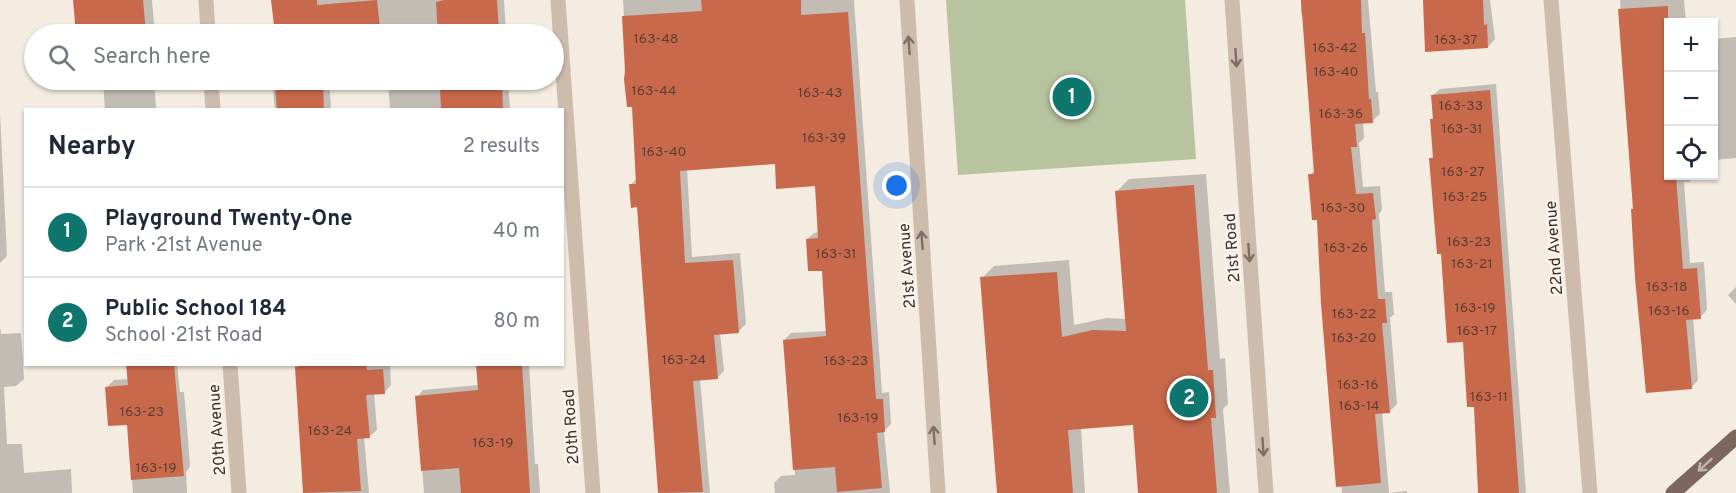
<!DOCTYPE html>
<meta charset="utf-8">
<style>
body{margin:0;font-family:Overpass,sans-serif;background:#f6f6f7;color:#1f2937}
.controls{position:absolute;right:18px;top:18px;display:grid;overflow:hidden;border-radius:0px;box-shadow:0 2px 4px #0004}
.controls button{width:54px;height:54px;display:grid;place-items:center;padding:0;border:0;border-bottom:2px solid #e0e1e3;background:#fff;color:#1f2937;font:30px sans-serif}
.you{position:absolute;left:897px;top:186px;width:21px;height:21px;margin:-15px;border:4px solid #fff;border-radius:50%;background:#1a73e8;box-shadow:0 0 0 9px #1a73e833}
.badge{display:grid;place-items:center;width:39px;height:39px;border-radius:50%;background:#0f766e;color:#fff;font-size:20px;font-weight:700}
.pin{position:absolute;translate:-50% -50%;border:3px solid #fff;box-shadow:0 2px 6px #0006}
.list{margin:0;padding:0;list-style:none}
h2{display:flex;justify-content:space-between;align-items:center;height:78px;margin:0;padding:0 24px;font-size:26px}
h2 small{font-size:20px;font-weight:400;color:#747a83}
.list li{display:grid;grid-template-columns:39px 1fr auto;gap:18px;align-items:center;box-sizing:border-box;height:90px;padding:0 24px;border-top:2px solid #e0e1e3}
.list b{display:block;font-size:22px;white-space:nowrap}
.list p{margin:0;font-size:20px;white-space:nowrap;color:#747a83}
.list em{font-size:20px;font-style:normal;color:#747a83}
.icon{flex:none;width:33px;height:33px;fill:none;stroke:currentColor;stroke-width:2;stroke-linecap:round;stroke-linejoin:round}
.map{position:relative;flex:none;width:1736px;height:493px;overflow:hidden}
.search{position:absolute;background:#fff;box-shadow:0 2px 4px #0004;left:24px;top:24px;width:540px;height:66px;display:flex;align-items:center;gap:15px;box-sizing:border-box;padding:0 21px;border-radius:33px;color:#747a83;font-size:22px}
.panel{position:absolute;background:#fff;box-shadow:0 2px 4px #0004;left:24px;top:108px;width:540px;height:258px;border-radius:0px}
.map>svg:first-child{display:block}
</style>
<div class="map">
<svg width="1736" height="493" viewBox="0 0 1736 493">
<rect width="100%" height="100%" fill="#f4ebe1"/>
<polygon fill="#b8c4a0" points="946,0 1185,0 1196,159 958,175"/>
<g fill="#0003">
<polygon points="76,0 152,0 154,24 151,27 151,34 77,34"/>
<polygon points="273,0 504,0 506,34 268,34 268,29 275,22"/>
<polygon points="623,0 854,0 882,393 889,392 891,424 884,431 890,493 775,493 774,483 781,476 795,475 793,428 784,340 791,333 827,331 823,269 807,239 814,233 819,232 816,185 776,162 687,169 692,257 740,253 746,324 739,331 720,333 724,371 717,378 700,379 710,493 659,493 639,206 631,185 637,178 633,105 627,71"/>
<polygon points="1301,0 1368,0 1376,92 1378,92 1380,114 1372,121 1363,122 1364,138 1359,143 1363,187 1380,186 1382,210 1379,214 1385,292 1392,292 1394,314 1390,318 1397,404 1389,412 1382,412 1389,493 1407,491 1407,493 1342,493 1318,218 1310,175 1315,170 1304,14 1301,14"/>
<polygon points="1425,0 1490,0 1495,39 1488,47"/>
<polygon points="1620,0 1684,0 1686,22 1668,22 1668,176 1695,176 1689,182 1684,182 1690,263 1704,262 1707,310 1700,317 1693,318 1698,380 1691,388 1633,209 1635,207"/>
<polygon points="1736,37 1736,158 1714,160 1714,39"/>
<polygon points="103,80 154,80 156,107 158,110 105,110"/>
<polygon points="272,80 329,80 331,110 275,110"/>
<polygon points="388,80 508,80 510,110 390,110"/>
<polygon points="1496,84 1526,492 1525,493 1480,493 1475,405 1465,340 1442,253 1431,159 1434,156 1431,120 1434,117 1432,96 1440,89"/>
<polygon points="0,113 7,256 0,263"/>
<polygon points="1206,174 1220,359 1225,358 1228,404 1223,409 1230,493 1140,493 1134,423 1081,427 1085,493 998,493 982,278 994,266 1069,260 1074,325 1107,318 1126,319 1117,191 1129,179"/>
<polygon points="1736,287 1736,304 1728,295"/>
<polygon points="0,326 1,334 21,333 24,379 16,386 4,387 7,444 22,444 24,473 71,469 72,493 0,493"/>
<polygon points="128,364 177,364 180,392 184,392 188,439 190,467 186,472 187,493 133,493 128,423 106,388 114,380 129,379"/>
<polygon points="295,364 390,364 391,385 384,393 374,393 377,430 369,437 364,437 369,493 305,493"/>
<polygon points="478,364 529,364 535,464 538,464 540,493 424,493 417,397 423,390 479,385"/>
</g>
<g fill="#c8694b">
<polygon points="73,0 143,0 146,33 76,34"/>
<polygon points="271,0 317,0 317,5 377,0 380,28 343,31 343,34 275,34"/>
<polygon points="444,0 497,0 499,34 438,34 436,2"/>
<polygon points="701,0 801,0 801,15 848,12 876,399 883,399 885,432 877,433 882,488 837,492 835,467 793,470 783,340 826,336 822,271 808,271 806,239 818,238 815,186 776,189 775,164 680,171 685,263 733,260 739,333 714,335 718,379 693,381 703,492 658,493 637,207 631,208 629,184 636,184 632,107 627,107 624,79 625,71 622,16 702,11"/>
<polygon points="1301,0 1361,0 1362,33 1365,33 1369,99 1371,99 1373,123 1355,124 1357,147 1351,147 1356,194 1373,193 1376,219 1372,220 1378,299 1385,299 1387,323 1382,323 1390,413 1375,414 1381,483 1336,487 1321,304 1317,220 1312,220 1308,174 1314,174"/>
<polygon points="1423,0 1483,0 1484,25 1487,24 1488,48 1425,52"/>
<polygon points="1668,6 1668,176 1676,176 1683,269 1697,268 1701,319 1686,320 1692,389 1646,393 1635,278 1631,209 1633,209 1618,9"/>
<polygon points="323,82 324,110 277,110 275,85"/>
<polygon points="502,82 503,110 441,110 440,87"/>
<polygon points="1490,90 1497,182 1519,493 1478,493 1474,407 1467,407 1463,342 1447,343 1441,254 1437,254 1429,158 1433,158 1430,119 1433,119 1431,95"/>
<polygon points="1194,185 1208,370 1213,370 1216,418 1211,418 1217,493 1138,493 1133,425 1068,430 1073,493 997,493 980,277 1057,272 1062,337 1093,330 1126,331 1115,191"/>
<polygon points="126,364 174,364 184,476 131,480 127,425 108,426 105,387 128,385"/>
<polygon points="300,364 366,364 367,370 383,369 385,394 366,395 370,438 357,439 361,491 303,493 295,367 300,366"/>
<polygon points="476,364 522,364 530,493 461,493 459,468 421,471 415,396 478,390"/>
</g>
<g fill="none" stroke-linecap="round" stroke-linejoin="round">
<g stroke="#cdbbac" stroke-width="15">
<polyline points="206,0 208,34"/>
<polyline points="558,0 593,493"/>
<polyline points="907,0 938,493"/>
<polyline points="1232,0 1266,493"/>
<polyline points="1551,0 1590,493"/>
<polyline points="211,80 213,110"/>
<polyline points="230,364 239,493"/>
</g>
<polyline stroke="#7d675c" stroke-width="15" points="1673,493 1736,437"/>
</g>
<defs><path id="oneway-shaft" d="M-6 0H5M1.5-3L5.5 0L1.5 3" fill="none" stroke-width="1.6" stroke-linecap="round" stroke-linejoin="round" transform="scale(1.5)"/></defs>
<g stroke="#7d6f65">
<use href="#oneway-shaft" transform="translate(909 45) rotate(-94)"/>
<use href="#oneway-shaft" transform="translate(1236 58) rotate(86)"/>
<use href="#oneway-shaft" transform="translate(922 240) rotate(-94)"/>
<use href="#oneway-shaft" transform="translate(1249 253) rotate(86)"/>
<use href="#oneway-shaft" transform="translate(934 435) rotate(-94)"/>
<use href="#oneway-shaft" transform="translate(1263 447) rotate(86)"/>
</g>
<use stroke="#c2b5ac" href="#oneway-shaft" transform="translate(1705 465) rotate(138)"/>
<g text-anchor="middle" stroke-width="4.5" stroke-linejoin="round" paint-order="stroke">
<g font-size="14" fill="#5e3e33">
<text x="656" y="43">163-48</text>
<text x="1456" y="44">163-37</text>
<text x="1335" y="52">163-42</text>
<text x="1336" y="76">163-40</text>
<text x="654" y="95">163-44</text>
<text x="820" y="97">163-43</text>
<text x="1461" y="110">163-33</text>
<text x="1341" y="118">163-36</text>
<text x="1462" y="133">163-31</text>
<text x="824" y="142">163-39</text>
<text x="664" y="156">163-40</text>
<text x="1463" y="176">163-27</text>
<text x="1465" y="201">163-25</text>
<text x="1343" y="212">163-30</text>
<text x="1469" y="246">163-23</text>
<text x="1346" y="252">163-26</text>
<text x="836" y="258">163-31</text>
<text x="1472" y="268">163-21</text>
<text x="1667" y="291">163-18</text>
<text x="1475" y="312">163-19</text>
<text x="1669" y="315">163-16</text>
<text x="1354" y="318">163-22</text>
<text x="1477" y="335">163-17</text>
<text x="1354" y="342">163-20</text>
<text x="684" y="364">163-24</text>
<text x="846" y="365">163-23</text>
<text x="1358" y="389">163-16</text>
<text x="1489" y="401">163-11</text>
<text x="1359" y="410">163-14</text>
<text x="142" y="416">163-23</text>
<text x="858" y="422">163-19</text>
<text x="330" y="435">163-24</text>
<text x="493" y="447">163-19</text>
<text x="156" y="472">163-19</text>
</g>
<g font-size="16" fill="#3b302b" stroke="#fbf5ee">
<text transform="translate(1231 248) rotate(-94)" y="6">21st Road</text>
<text transform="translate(1553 248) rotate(-94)" y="6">22nd Avenue</text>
<text transform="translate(906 266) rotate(-94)" y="6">21st Avenue</text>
<text transform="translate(570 427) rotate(-94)" y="6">20th Road</text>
<text transform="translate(216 430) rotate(-94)" y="6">20th Avenue</text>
</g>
</g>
</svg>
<div class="controls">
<button>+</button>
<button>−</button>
<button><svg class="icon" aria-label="locate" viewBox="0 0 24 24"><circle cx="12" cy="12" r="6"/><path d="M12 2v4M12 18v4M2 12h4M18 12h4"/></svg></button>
</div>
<div class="you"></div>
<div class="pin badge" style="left:1072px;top:97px">1</div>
<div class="pin badge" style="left:1189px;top:398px">2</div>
<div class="search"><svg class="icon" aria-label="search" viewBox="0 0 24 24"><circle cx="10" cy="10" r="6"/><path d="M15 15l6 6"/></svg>Search here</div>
<section class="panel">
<h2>Nearby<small>2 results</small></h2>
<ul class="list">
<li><span class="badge">1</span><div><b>Playground Twenty-One</b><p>Park · 21st Avenue</p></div><em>40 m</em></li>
<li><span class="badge">2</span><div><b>Public School 184</b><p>School · 21st Road</p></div><em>80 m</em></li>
</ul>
</section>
</div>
